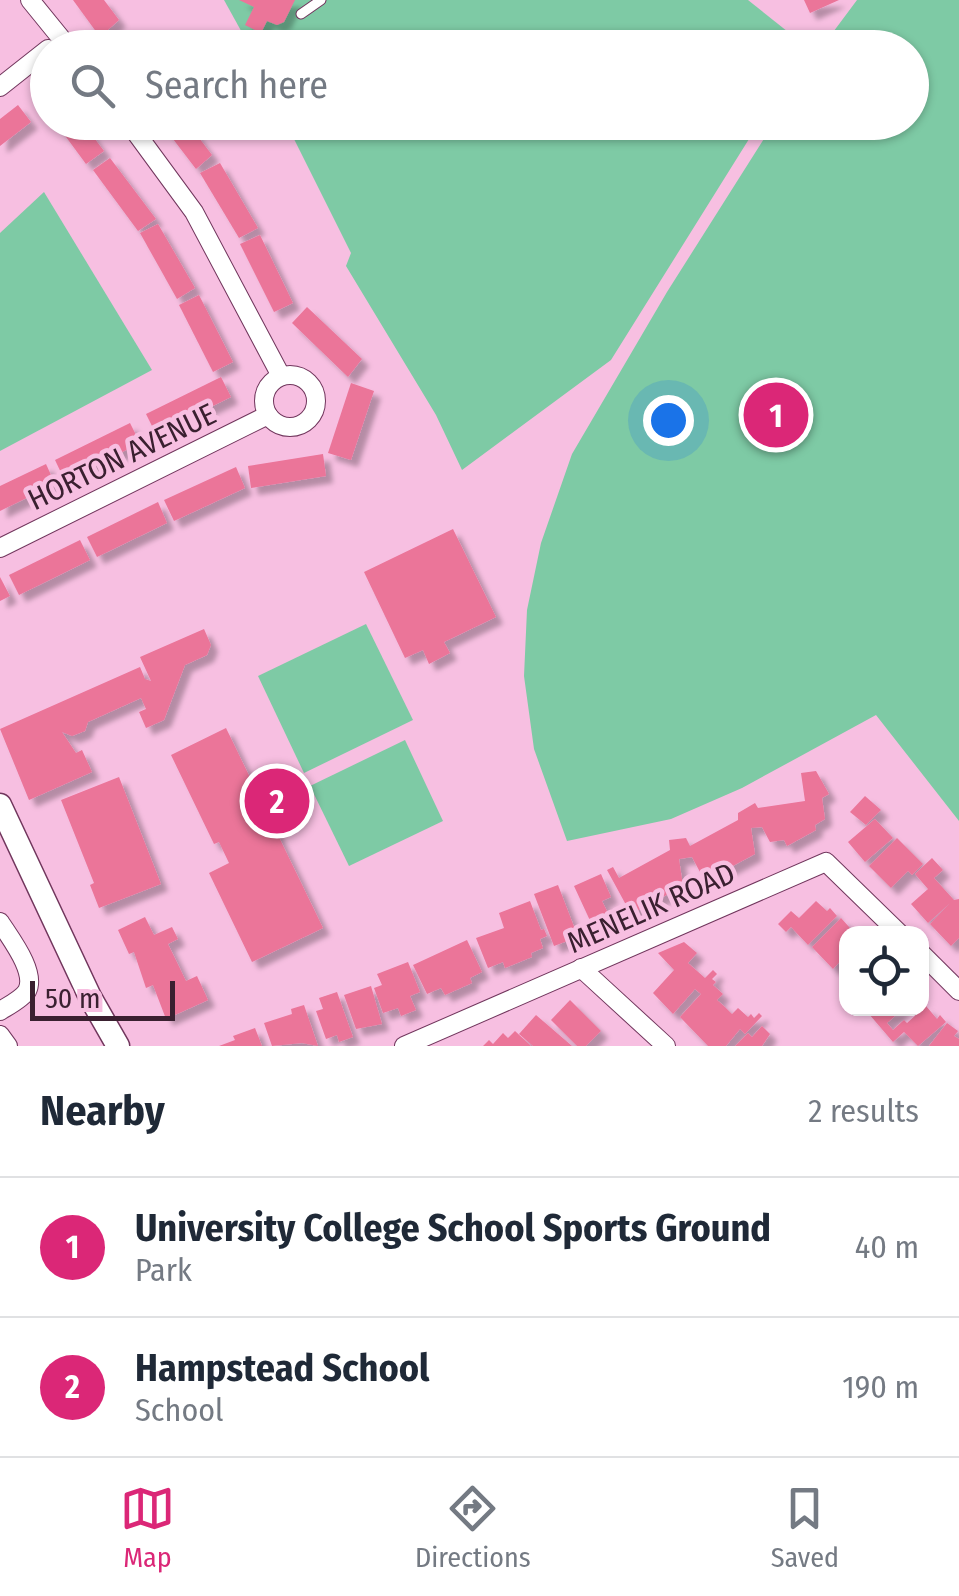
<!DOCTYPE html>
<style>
body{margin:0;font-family:"Fira Sans Condensed",sans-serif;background:#f2f2f3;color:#1f2937}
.controls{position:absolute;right:30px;bottom:30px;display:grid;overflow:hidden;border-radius:20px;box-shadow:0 2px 8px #0004}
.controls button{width:90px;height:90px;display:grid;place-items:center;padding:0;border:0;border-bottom:2px solid #e0e1e3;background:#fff;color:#1f2937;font:50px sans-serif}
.scale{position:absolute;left:30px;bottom:25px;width:145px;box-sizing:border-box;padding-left:10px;border:5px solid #3a2030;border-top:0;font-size:28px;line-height:35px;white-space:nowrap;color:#3a2030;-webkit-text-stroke:8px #f7bfe1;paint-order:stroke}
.you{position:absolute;left:668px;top:420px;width:35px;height:35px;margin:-25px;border:8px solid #fff;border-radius:50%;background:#1a73e8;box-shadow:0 0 0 15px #1a73e833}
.badge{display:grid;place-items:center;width:65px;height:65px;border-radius:50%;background:#db2777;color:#fff;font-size:32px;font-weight:700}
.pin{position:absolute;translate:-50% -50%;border:5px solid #fff;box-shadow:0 2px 10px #0006}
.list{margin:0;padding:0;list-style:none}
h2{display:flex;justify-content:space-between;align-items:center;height:130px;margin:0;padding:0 40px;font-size:42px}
h2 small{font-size:32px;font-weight:400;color:#747a83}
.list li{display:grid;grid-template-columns:65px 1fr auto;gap:30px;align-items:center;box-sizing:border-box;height:140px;padding:0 40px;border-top:2px solid #e0e1e3}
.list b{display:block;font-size:38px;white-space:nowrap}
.list p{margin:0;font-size:32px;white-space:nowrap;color:#747a83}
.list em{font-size:32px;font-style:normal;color:#747a83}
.icon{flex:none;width:55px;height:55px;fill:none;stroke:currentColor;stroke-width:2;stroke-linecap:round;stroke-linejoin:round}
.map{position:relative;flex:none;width:959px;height:1046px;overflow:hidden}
.search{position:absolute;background:#fff;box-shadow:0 2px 8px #0004;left:30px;right:30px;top:30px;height:110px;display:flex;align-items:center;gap:25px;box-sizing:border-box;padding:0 35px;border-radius:55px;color:#747a83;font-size:38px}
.sheet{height:410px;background:#fff}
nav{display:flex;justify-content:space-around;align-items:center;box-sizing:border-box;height:140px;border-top:2px solid #e0e1e3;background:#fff;font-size:28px;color:#747a83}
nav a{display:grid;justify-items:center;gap:5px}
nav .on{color:#db2777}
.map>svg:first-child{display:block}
</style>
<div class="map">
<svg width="959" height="1046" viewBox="0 0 959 1046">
<defs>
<filter id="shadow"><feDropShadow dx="7" dy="7" stdDeviation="2.5" flood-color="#0004"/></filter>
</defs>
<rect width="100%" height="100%" fill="#f7bfe1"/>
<g fill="#7ecaa5">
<polygon points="224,0 748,0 807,47 250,47"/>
<polygon points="857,0 959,0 959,821 876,715 742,788 671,819 567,841 534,749 524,676 527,610 541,543 572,454 667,292 774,123 912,122 912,48 822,47"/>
<polygon points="286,123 759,123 611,360 462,470 436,415 346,266 351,253"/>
<polygon points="44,192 152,370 0,451 0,233"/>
<polygon points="366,624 413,720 304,773 258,676"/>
<polygon points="405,740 443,821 349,866 310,786"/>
</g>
<g fill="#eb7499" filter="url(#shadow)">
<polygon points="73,0 104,0 119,20 100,37"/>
<polygon points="239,0 295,0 284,22 277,25 267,21 261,33 245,25 254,7"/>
<polygon points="804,0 839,0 810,13"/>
<polygon points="116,33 127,48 101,48 99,45"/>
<polygon points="286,36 291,48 261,48"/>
<polygon points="899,39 900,48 848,48 848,45"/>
<polygon points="18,105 31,122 0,146 0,119"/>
<polygon points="55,122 82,122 104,151 86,164"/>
<polygon points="160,122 187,122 212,155 196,169"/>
<polygon points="110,158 156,219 138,231 93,170"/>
<polygon points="220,163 258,228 239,238 200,173"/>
<polygon points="158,224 195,288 177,299 140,233"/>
<polygon points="260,235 293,303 274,312 240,244"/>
<polygon points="199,295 233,362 213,372 179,305"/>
<polygon points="307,307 362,359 348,377 292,323"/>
<polygon points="221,377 231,397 156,434 146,414"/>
<polygon points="351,383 374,391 351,460 328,453"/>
<polygon points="130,423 140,443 65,481 55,460"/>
<polygon points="323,454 326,476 251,488 248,466"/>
<polygon points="46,464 55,484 0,511 0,486"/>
<polygon points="236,467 245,488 174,521 164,500"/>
<polygon points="158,502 167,523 97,557 87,537"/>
<polygon points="453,529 496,617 444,642 450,653 429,664 423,650 405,658 364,572"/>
<polygon points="80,540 90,560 19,595 9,575"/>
<polygon points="0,577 10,596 0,601"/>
<polygon points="204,629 211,645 207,655 185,665 164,720 146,728 139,712 146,709 141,698 88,722 85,731 72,736 62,732 76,753 82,750 92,772 29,800 0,729 140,667 145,679 151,681 140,657"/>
<polygon points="226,728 323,928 252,962 209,873 229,863 219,842 214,844 171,755"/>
<polygon points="816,771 829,794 822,798 825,819 815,825 816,830 787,846 784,840 770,842 762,827 751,828 755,854 716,875 713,870 700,872 692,857 679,859 683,886 631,914 607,870 613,867 619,878 670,850 669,840 686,838 690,846 738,820 738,813 755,803 758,808 805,801 801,773"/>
<polygon points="119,777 161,884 99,908 90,885 94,883 61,800"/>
<polygon points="865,796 881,810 866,825 850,812"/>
<polygon points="875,819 893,838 865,862 848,842"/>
<polygon points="897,838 923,864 912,875 908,871 891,888 869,866"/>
<polygon points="932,858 943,870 934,878 954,900 959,899 959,938 951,946 930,924 950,903 928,923 911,904 928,889 915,874"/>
<polygon points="601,874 611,897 602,901 611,919 593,927 574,886"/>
<polygon points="558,885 578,937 554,946 534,894"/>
<polygon points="530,901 541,930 544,929 547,936 540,939 543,948 531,953 532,957 505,968 503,962 488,968 476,938 504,928 499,913"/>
<polygon points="816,901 827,911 830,908 837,916 808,945 791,927 786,932 778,924 791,911 799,918"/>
<polygon points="145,917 154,935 172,927 178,939 168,944 186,981 197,976 208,1000 166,1019 153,985 146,988 134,952 129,954 118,930"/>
<polygon points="841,918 850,928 847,931 850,934 846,934 846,955 833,969 812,947"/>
<polygon points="467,940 482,972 470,978 472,983 445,995 441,988 427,994 413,965"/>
<polygon points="684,942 697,953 688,963 705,978 713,970 717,974 712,979 716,982 713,985 723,994 717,1000 725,1007 732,1014 738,1008 748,1017 751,1014 754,1018 759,1013 762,1016 745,1034 740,1029 726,1046 708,1046 680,1017 701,994 695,989 673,1014 653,993 674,970 658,953"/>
<polygon points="408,962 420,992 410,996 416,1010 401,1016 398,1008 383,1013 374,988 382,985 377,974"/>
<polygon points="371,986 382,1024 356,1029 344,995"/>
<polygon points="337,992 353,1037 339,1042 337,1035 326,1039 316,1011 323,1009 319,998"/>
<polygon points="570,1000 601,1031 586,1046 577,1046 551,1020"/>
<polygon points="304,1005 318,1046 302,1043 272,1046 264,1023 292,1014 291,1009"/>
<polygon points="926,1006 937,1019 940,1015 946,1022 918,1046 904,1032 893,1042 869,1014 876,1008 904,1008 887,1023 893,1030 904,1020 907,1023"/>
<polygon points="536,1015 572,1046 533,1046 519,1034"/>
<polygon points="947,1023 958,1031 954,1036 959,1039 959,1046 929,1046"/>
<polygon points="762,1026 770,1034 762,1046 735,1046 748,1033 752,1037"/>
<polygon points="255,1028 262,1046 219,1046 235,1040 233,1036"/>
<polygon points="515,1031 531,1046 483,1046 489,1040 493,1044 503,1033 508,1038"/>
</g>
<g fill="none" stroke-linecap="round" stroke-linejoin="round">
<defs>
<polyline id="service" points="301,14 321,0"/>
<g id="minor">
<polyline points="30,0 69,48"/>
<polyline points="0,87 48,49"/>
<polyline points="128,122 194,212 281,376"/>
<circle cx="290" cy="401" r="26"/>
<polyline points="0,548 268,415"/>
<path d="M0 922C10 938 37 972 27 991 22 999 8 1006 0 1011"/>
<polyline points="922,954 959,991"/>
<polyline points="581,968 666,1046"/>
<polyline points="0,1035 8,1046"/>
<polyline points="404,1046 826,862 900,934"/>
</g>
<polyline id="tertiary" points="0,805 90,997 118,1046"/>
</defs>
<use href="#service" stroke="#71365d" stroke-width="11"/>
<use href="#minor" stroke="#71365d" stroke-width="20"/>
<use href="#tertiary" stroke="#71365d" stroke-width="25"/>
<use href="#service" stroke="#fff" stroke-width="9"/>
<use href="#minor" stroke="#fff" stroke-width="18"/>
<use href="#tertiary" stroke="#fff" stroke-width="22"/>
</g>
<g text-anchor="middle" stroke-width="9" stroke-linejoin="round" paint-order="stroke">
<g font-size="30" fill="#3a2030" stroke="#f7bfe1">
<text transform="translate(122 457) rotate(-26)" y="10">HORTON AVENUE</text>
<text transform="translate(651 908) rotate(-24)" y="10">MENELIK ROAD</text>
</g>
</g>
</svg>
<div class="controls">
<button><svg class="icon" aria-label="locate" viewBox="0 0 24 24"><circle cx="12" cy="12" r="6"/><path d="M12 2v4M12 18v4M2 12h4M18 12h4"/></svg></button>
</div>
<div class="scale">50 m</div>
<div class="you"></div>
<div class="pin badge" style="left:776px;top:415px">1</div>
<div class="pin badge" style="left:277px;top:801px">2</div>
<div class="search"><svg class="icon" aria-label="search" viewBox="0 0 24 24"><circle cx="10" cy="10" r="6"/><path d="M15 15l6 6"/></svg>Search here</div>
</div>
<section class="sheet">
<h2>Nearby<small>2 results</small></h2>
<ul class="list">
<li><span class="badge">1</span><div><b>University College School Sports Ground</b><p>Park</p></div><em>40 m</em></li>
<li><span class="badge">2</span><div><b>Hampstead School</b><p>School</p></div><em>190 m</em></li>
</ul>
</section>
<nav>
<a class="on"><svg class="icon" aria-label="map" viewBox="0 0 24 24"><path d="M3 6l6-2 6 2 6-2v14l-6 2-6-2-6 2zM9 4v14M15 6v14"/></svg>Map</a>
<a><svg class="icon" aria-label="directions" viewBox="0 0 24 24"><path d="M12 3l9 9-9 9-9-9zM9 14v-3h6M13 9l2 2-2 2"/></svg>Directions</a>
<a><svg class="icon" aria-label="saved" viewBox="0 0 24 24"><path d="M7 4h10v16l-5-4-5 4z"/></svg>Saved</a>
</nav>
